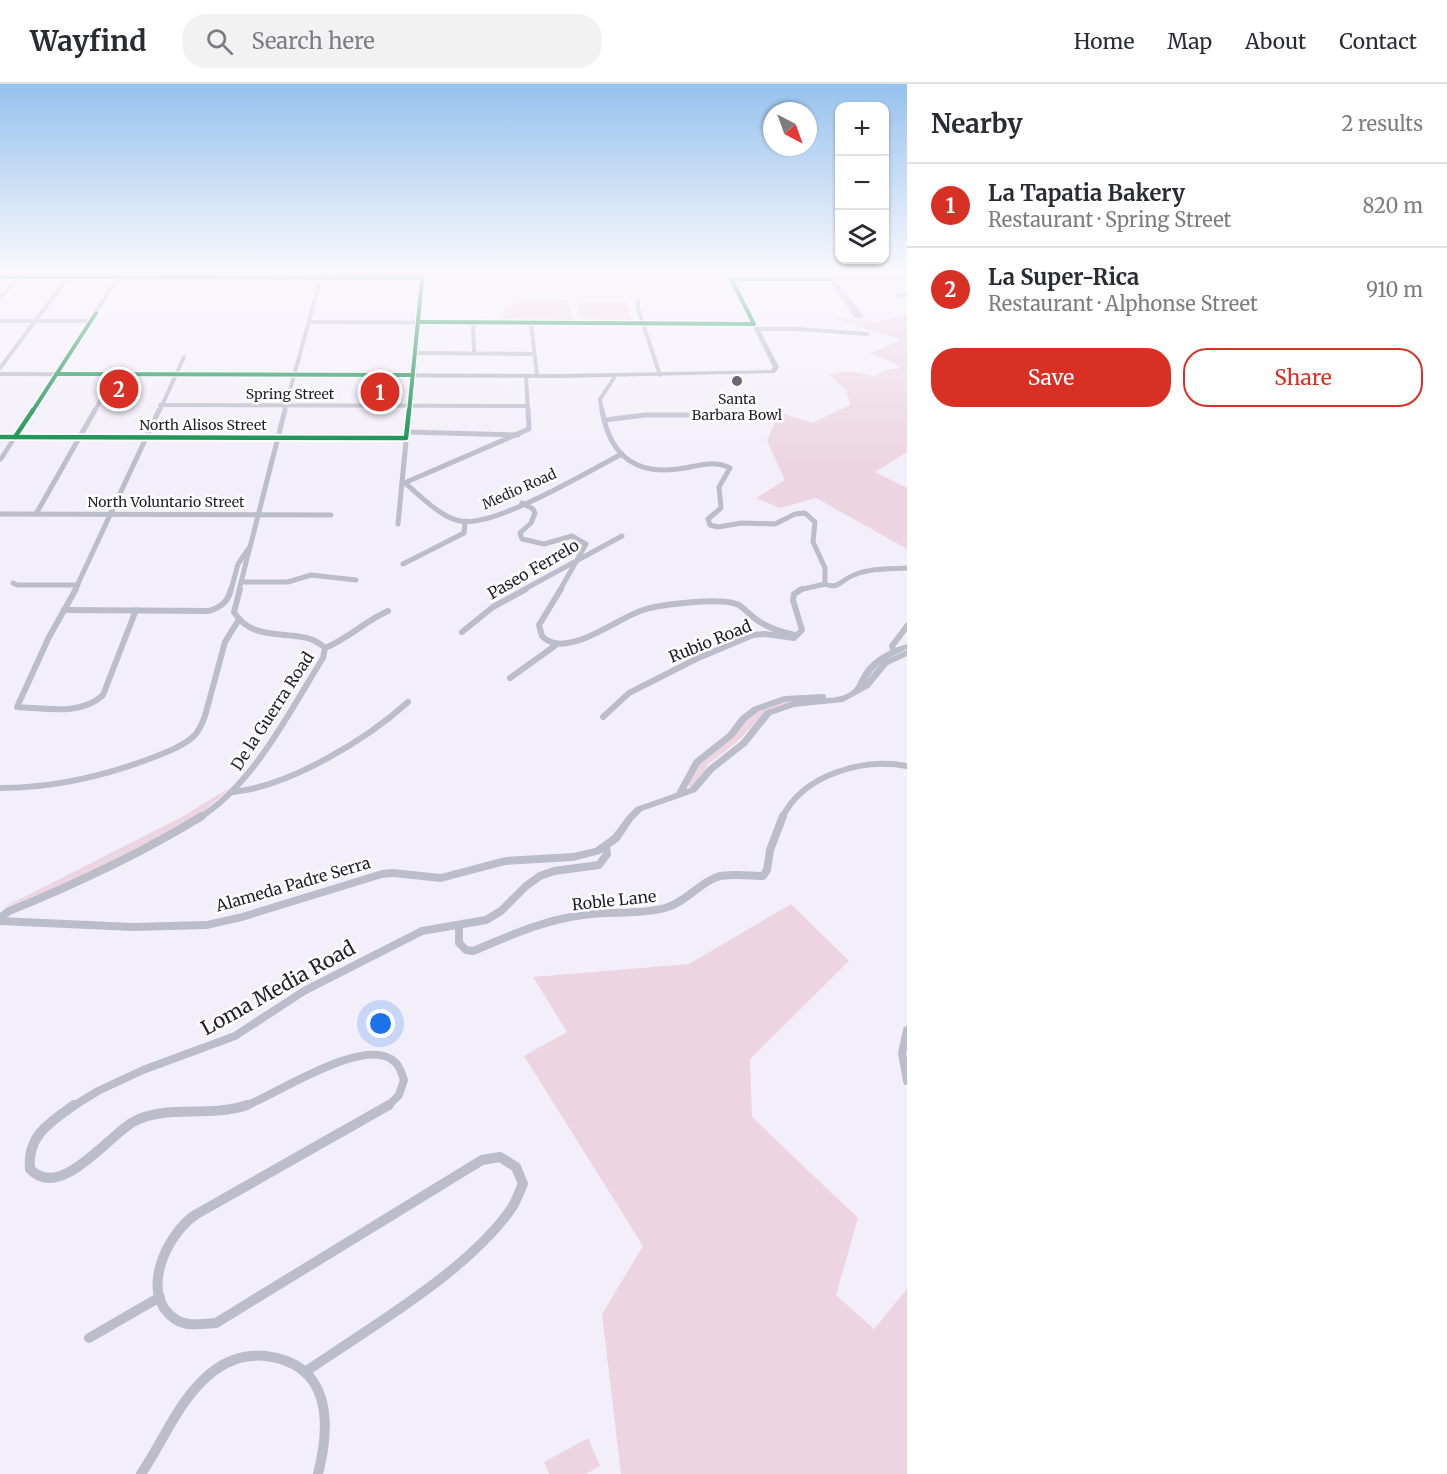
<!DOCTYPE html>
<meta charset="utf-8">
<style>
body{margin:0;font-family:Merriweather,serif;background:#f2f2f3;color:#2b2b33}
.controls{position:absolute;right:18px;top:18px;display:grid;overflow:hidden;border-radius:12px;box-shadow:0 2px 4px #0004}
.controls button{width:54px;height:54px;display:grid;place-items:center;padding:0;border:0;border-bottom:2px solid #e1e1e2;background:#fff;color:#2b2b33;font:30px sans-serif}
.compass{position:absolute;left:763px;top:18px;width:54px;height:54px;border-radius:50%;background:#fff;box-shadow:0 2px 4px #0004;rotate:139deg}
.you{position:absolute;left:381px;top:940px;width:21px;height:21px;margin:-15px;border:4px solid #fff;border-radius:50%;background:#1a73e8;box-shadow:0 0 0 9px #1a73e833}
.badge{display:grid;place-items:center;width:39px;height:39px;border-radius:50%;background:#d93025;color:#fff;font-size:20px;font-weight:700}
.pin{position:absolute;translate:-50% -50%;border:3px solid #fff;box-shadow:0 2px 6px #0006}
.list{margin:0;padding:0;list-style:none}
h2{display:flex;justify-content:space-between;align-items:center;height:78px;margin:0;padding:0 24px;font-size:26px}
h2 small{font-size:20px;font-weight:400;color:#7c7c81}
.list li{display:grid;grid-template-columns:39px 1fr auto;gap:18px;align-items:center;box-sizing:border-box;height:84px;padding:0 24px;border-top:2px solid #e1e1e2}
.list b{display:block;font-size:22px;white-space:nowrap}
.list p{margin:0;font-size:20px;white-space:nowrap;color:#7c7c81}
.list em{font-size:20px;font-style:normal;color:#7c7c81}
.actions{display:flex;gap:12px;padding:18px 24px}
.actions a{flex:1;padding:14px 0;border:2px solid #d93025;border-radius:24px;text-align:center;font-size:21px;color:#d93025}
.actions .main{background:#d93025;color:#fff}
.icon{flex:none;width:33px;height:33px;fill:none;stroke:currentColor;stroke-width:2;stroke-linecap:round;stroke-linejoin:round}
.map{position:relative;flex:none;width:907px;height:1390px;overflow:hidden}
header{display:flex;align-items:center;gap:36px;box-sizing:border-box;height:84px;padding:0 30px;background:#fff;border-bottom:2px solid #e1e1e2}
header strong{font-size:28px}
nav{display:flex;gap:33px;margin-inline-start:auto;font-size:21px}
.search{width:420px;height:54px;background:#f2f2f3;display:flex;align-items:center;gap:15px;box-sizing:border-box;padding:0 21px;border-radius:24px;color:#7c7c81;font-size:22px}
main{display:flex}
aside{flex:1;background:#fff}
.map>svg:first-child{display:block}
</style>
<header>
<strong>Wayfind</strong>
<div class="search"><svg class="icon" aria-label="search" viewBox="0 0 24 24"><circle cx="10" cy="10" r="6"/><path d="M15 15l6 6"/></svg>Search here</div>
<nav><a>Home</a><a>Map</a><a>About</a><a>Contact</a></nav>
</header>
<main>
<div class="map">
<svg width="907" height="1390" viewBox="0 0 907 1390">
<rect width="100%" height="100%" fill="#f3effa"/>
<g fill="#ecd5e0">
<polygon points="131,186 220,186 215,192 127,193"/>
<polygon points="568,216 573,236 502,235 506,219"/>
<polygon points="577,219 627,219 631,236 580,235"/>
<polygon points="907,229 907,368 875,388 907,404 907,465 816,414 780,424 756,414 785,396 767,357 779,328 812,339 850,321 846,306 830,291 847,287 875,292 883,287 900,284 894,279 870,269 901,256 829,233 879,238"/>
<polygon points="802,614 766,628 736,659 708,680 706,685 691,703 688,702 695,684 752,630 771,619"/>
<polygon points="231,703 202,729 170,747 71,798 0,825 180,734"/>
<polygon points="791,820 849,877 750,975 752,1033 858,1134 836,1211 874,1245 907,1205 907,1390 621,1390 602,1230 643,1162 524,972 567,948 533,893 689,880"/>
<polygon points="588,1354 600,1382 586,1390 549,1390 544,1378"/>
</g>
<g fill="none" stroke-linecap="round" stroke-linejoin="round">
<g stroke="#bbbdca" stroke-width="4">
<polyline points="0,193 118,194"/>
<polyline points="197,194 422,194"/>
<polyline points="731,195 831,195"/>
<polyline points="836,195 907,195"/>
<polyline points="834,196 834,200 856,232 861,232 835,197"/>
<polyline points="898,211 907,211"/>
<polyline points="638,216 638,225 660,291"/>
<polyline points="0,237 91,237"/>
<polyline points="309,238 754,240"/>
<polyline points="473,239 474,269"/>
<polyline points="531,239 537,292"/>
<polyline points="757,245 798,245 867,250"/>
<polyline points="416,269 534,270"/>
<polyline points="0,284 68,193"/>
<polyline points="56,290 123,186"/>
<polyline points="526,292 528,328"/>
<polyline points="160,321 528,322"/>
<polyline points="94,328 115,290"/>
<polyline points="159,328 184,273"/>
<polyline points="284,328 323,186"/>
<polyline points="409,328 413,291"/>
<polyline points="602,328 600,315 614,294 613,291"/>
</g>
<g stroke="#bbbdca" stroke-width="5">
<path d="M602 326C610 373 637 393 685 384 701 381 715 376 730 384L719 403 721 424 708 435 710 441 718 443 742 439 775 440 795 430 805 429 815 438 813 458 825 484V500C839 506 842 495 854 491 871 484 890 485 907 484"/>
<polyline points="605,336 645,331 687,331"/>
<polyline points="407,348 518,351"/>
<polyline points="0,353 406,354"/>
<polyline points="402,400 529,345 528,326"/>
<path d="M406 400C421 412 440 433 460 437 495 444 588 387 622 370"/>
<polyline points="522,419 533,425 535,429 531,439 520,449 522,455 544,460 572,452 586,460 560,506"/>
<polyline points="0,430 331,431"/>
<polyline points="36,430 95,326"/>
<polyline points="398,440 409,326"/>
<polyline points="403,480 464,449 465,437"/>
<polyline points="241,498 288,498 311,491 356,496"/>
<polyline points="13,499 17,501 78,501"/>
<polyline points="75,506 159,326"/>
<polyline points="231,506 238,480 249,464"/>
<polyline points="239,506 285,326"/>
<polyline points="523,506 622,452"/>
<polyline points="799,506 825,500"/>
</g>
<g stroke="#bbbdca" stroke-width="6">
<path d="M76 505 49 553 17 623C45 624 81 632 103 611L136 526"/>
<path d="M561 505 539 541 542 552C565 577 617 534 643 526 662 520 722 513 739 521 745 525 751 532 757 536 768 544 781 548 795 551"/>
<path d="M64 526 209 527C221 523 228 518 231 505"/>
<polyline points="462,548 493,523 526,505"/>
<path d="M325 564C348 555 365 537 388 527"/>
<polyline points="894,568 892,562 907,542"/>
<polyline points="510,594 556,561"/>
<polyline points="603,633 629,609 696,575 753,551 765,550 794,554 802,546 793,516 794,510 802,505"/>
<path d="M0 704C52 704 101 693 149 675 164 669 182 663 194 652 200 646 202 640 205 632L225 558 238 537"/>
<path d="M233 708C290 702 366 656 408 618"/>
<path d="M199 734C254 700 289 628 323 574L325 564C301 540 256 564 234 528L240 505"/>
<path d="M782 734C803 690 863 674 907 682"/>
</g>
<g stroke="#bbbdca" stroke-width="8">
<path d="M0 834 9 827C76 800 140 770 202 732"/>
<path d="M459 841V859L466 866 473 867C509 852 544 836 583 831 610 827 639 831 665 824 686 818 698 800 717 793 726 789 752 792 763 792L767 786 770 766 783 732"/>
<polyline points="907,946 902,969 907,997"/>
<polyline points="72,1023 98,1007 143,986 235,952 304,907 422,847 486,836 501,827 526,802 540,792 554,787 599,781 607,770 606,762"/>
<path d="M243 1023C274 1012 368 948 396 979 400 983 402 991 404 996L399 1011 387 1023"/>
</g>
<g stroke="#bbbdca" stroke-width="10">
<path d="M74 1021C49 1039 27 1052 30 1085 60 1117 106 1054 133 1038 165 1020 209 1034 247 1021"/>
<polyline points="89,1254 160,1213"/>
<path d="M305 1288C369 1244 467 1188 511 1125 516 1118 519 1108 523 1100L516 1083 500 1073 482 1076 216 1239C202 1240 187 1243 175 1235 138 1210 167 1150 195 1131L389 1021"/>
<path d="M141 1390C164 1356 179 1315 211 1289 227 1276 246 1270 266 1272 331 1280 331 1339 318 1390"/>
</g>
<g fill="#bbbdca" fill-rule="evenodd">
<polygon points="22,186 26,186 0,216 0,212"/>
<polygon points="421,186 425,186 416,291 413,293 410,291"/>
<polygon points="54,289 58,290 3,376 0,378 0,372"/>
<path d="M907 560V565L885 576 907 566V572L888 581 869 604 843 618 794 623 771 631 747 661 714 687 696 708 642 727 633 736 619 757 600 770 573 777 505 781 441 798 393 793 382 794 242 837 207 845 133 847 0 841V833L133 839 207 837 242 829 382 786 393 785 441 790 505 773 573 769 595 764 613 751 627 732 636 723 676 709 694 676 728 649 740 633 753 623 784 612 823 610 826 611V614C836 614 851 611 856 602 860 595 863 587 869 581 879 571 893 564 907 560ZM881 579 865 598 874 586ZM793 617 765 627 741 657 708 683 690 704 686 705 700 680 734 653 746 637 759 627 785 618Z"/>
</g>
<polygon fill="#b1b4c3" fill-rule="evenodd" points="725,186 729,186 779,283 775,289 561,294 0,292 0,288 561,290 771,286 773,283"/>
<defs>
<g id="cycleway-far1">
<polyline points="0,193 422,194"/>
<polyline points="419,238 754,240 731,195 831,195"/>
<polyline points="56,290 413,291"/>
<polyline points="32,328 96,229"/>
<polyline points="409,328 423,186"/>
</g>
<g id="cycleway">
<polyline points="0,353 406,354 409,326"/>
<polyline points="15,353 33,326"/>
</g>
</defs>
<use href="#cycleway-far1" stroke="#fff" stroke-width="6"/>
<use href="#cycleway" stroke="#fff" stroke-width="8"/>
<use href="#cycleway-far1" stroke="#00873e" stroke-width="4"/>
<use href="#cycleway" stroke="#00873e" stroke-width="4.5"/>
</g>
<linearGradient id="sky" x2="0" y2="1"><stop stop-color="#96c2ed"/><stop offset="0.49" stop-color="#faf8fd"/><stop offset="1" stop-color="#faf8fd" stop-opacity="0"/></linearGradient>
<rect width="907" height="381" fill="url(#sky)"/>
<circle fill="#6c6873" stroke="#fff" stroke-width="2" cx="737" cy="297" r="6"/>
<g text-anchor="middle" stroke-width="5" stroke-linejoin="round" paint-order="stroke">
<g font-size="14" fill="#231f2a" stroke="#fff">
<text x="290" y="315">Spring Street</text>
<text x="203" y="346">North Alisos Street</text>
<text transform="translate(519 405) rotate(-24)" y="5">Medio Road</text>
<text x="166" y="423">North Voluntario Street</text>
</g>
<g font-size="14" fill="#231f2a" stroke="#fff">
<text x="737" y="320">Santa<tspan x="737" dy="16">Barbara Bowl</tspan></text>
</g>
<g font-size="16" fill="#231f2a" stroke="#fff">
<text transform="translate(533 485) rotate(-30)" y="6">Paseo Ferrelo</text>
<text transform="translate(710 557) rotate(-22)" y="6">Rubio Road</text>
<text transform="translate(272 627) rotate(-57)" y="6">De la Guerra Road</text>
<text transform="translate(293 800) rotate(-16)" y="6">Alameda Padre Serra</text>
<text transform="translate(614 816) rotate(-6)" y="6">Roble Lane</text>
</g>
<g font-size="20" fill="#231f2a" stroke="#fff">
<text transform="translate(278 904) rotate(-29)" y="7">Loma Media Road</text>
</g>
</g>
</svg>
<div class="controls">
<button>+</button>
<button>−</button>
<button><svg class="icon" aria-label="layers" viewBox="0 0 24 24"><path d="M12 4l9 5-9 5-9-5zM3 14l9 5 9-5"/></svg></button>
</div>
<svg class="compass" viewBox="-18 -18 36 36"><path d="M0-13l5 13h-10z" fill="#e53935"/><path d="M0 13l5-13h-10z" fill="#7c7c81"/></svg>
<div class="you"></div>
<div class="pin badge" style="left:380px;top:308px">1</div>
<div class="pin badge" style="left:119px;top:305px">2</div>
</div>
<aside>
<h2>Nearby<small>2 results</small></h2>
<ul class="list">
<li><span class="badge">1</span><div><b>La Tapatia Bakery</b><p>Restaurant · Spring Street</p></div><em>820 m</em></li>
<li><span class="badge">2</span><div><b>La Super-Rica</b><p>Restaurant · Alphonse Street</p></div><em>910 m</em></li>
</ul>
<div class="actions"><a class="main">Save</a><a>Share</a></div>
</aside>
</main>
